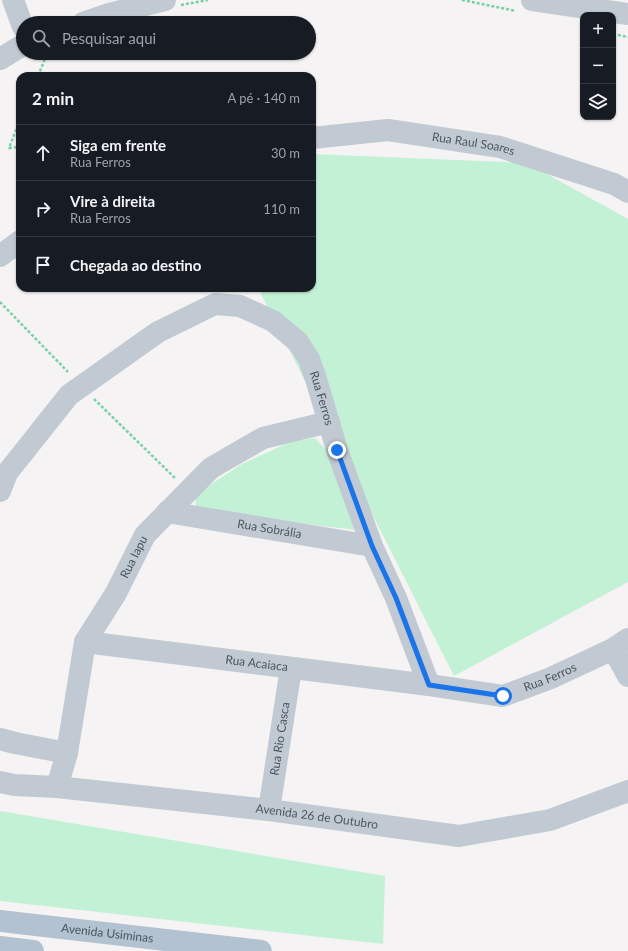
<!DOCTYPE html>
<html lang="pt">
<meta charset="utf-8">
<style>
body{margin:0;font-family:Lato,sans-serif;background:#20242c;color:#f1f3f6}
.controls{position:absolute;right:12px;top:12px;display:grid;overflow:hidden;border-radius:8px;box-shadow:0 1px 3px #0004}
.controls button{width:36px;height:36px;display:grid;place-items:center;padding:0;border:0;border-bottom:1px solid #363941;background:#171b24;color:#f1f3f6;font:20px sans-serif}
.stop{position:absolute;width:12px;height:12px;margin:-9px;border:3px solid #1a73e8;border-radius:50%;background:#fff}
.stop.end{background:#1a73e8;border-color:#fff;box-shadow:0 1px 4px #0008}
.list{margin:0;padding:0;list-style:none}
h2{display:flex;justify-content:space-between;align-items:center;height:52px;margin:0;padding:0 16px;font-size:17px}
h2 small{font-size:13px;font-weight:400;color:#9ea1a6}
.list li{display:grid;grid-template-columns:26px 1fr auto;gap:12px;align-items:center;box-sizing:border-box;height:56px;padding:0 16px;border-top:1px solid #363941}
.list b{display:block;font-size:15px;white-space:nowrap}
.list p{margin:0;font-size:13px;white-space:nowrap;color:#9ea1a6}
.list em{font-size:13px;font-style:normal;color:#9ea1a6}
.icon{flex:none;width:22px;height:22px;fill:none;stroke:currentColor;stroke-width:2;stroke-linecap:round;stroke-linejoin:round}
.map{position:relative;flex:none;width:628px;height:951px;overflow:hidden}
.search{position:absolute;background:#171b24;box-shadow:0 1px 3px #0004;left:16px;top:16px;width:300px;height:44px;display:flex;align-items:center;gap:10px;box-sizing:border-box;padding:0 14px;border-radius:22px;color:#9ea1a6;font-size:15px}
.panel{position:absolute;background:#171b24;box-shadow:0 1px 3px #0004;left:16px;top:72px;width:300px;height:220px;border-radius:12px}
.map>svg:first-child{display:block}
</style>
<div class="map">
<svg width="628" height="951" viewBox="0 0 628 951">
<rect width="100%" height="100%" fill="#f5f3f3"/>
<g fill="#c3f1d5">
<polygon points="312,154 527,163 628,219 628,582 454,676 258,288 312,288"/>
<polygon points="315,438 331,455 356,530 213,513 196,507 195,495 242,464 290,442"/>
<polygon points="0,811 385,876 383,944 0,901"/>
</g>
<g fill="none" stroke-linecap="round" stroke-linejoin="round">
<g stroke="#7ad0a6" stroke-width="2.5" stroke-dasharray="3 2" stroke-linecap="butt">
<polyline points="462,0 516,11"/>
<polyline points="181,5 208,0"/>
<polyline points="613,34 628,37"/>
<polyline points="38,57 50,53"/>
<polyline points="38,76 47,54"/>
<polyline points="20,120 9,148 20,147"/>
<polyline points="0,302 68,372"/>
<polyline points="94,399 175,478"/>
</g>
<g stroke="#c1cad2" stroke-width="22">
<polyline points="13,0 23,27"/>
<polyline points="532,0 628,14"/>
<polyline points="83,23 109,14 165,0"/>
<polyline points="0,59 23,45"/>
<path id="s1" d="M312 138 388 130 500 147 614 184 628 192"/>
<polyline points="0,256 20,241"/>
<path id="s2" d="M0 491 7 473 69 395 158 332 215 304 240 306 273 321 298 342 309 359 316 379 337 450 372 546 396 598 429 685"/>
<path id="s3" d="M167 512 372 546"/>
<path id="s4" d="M85 642 429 685 503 696 551 678 613 649 628 639"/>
<polyline points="613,649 628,676"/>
<polyline points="0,739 15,743 67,753"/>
<path id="s5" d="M0 782 14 785 57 787 269 810 459 836 550 820 628 791"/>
<path id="s6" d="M57 787 67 753 85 642 116 593 145 535 211 468 263 438 329 422"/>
<path id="s7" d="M269 810 291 668"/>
</g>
<g stroke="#b3c2d1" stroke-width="22">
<path id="s8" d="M0 921 261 951"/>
<polyline points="0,947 33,951"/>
</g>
</g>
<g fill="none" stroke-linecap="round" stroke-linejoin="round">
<polyline stroke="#1a73e8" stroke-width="5" points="337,450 372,546 396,598 429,685 503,696"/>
</g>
<g text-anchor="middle" stroke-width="3" stroke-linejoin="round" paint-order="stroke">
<g font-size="12" fill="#4a5661" stroke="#fff">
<text dy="4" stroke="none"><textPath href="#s1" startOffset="163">Rua Raul Soares</textPath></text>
<text dy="4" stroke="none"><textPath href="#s2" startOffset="447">Rua Ferros</textPath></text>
<text dy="4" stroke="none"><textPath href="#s3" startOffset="104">Rua Sobrália</textPath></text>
<text dy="4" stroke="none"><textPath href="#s6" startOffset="246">Rua Iapu</textPath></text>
<text dy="4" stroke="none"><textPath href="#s4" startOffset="173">Rua Acaiaca</textPath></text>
<text dy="4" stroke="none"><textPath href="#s4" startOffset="472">Rua Ferros</textPath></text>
<text dy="4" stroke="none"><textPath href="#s7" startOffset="72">Rua Rio Casca</textPath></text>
<text dy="4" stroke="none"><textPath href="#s5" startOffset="319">Avenida 26 de Outubro</textPath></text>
<text dy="4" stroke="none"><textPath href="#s8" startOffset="108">Avenida Usiminas</textPath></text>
</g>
</g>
</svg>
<div class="controls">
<button>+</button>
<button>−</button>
<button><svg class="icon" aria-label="layers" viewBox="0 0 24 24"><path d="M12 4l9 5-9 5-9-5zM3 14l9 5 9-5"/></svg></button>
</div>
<div class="stop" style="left:503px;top:696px"></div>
<div class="stop end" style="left:337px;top:450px"></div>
<div class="search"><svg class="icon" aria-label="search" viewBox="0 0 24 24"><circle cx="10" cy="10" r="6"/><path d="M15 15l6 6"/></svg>Pesquisar aqui</div>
<section class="panel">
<h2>2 min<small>A pé · 140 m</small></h2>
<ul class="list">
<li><svg class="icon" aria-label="ahead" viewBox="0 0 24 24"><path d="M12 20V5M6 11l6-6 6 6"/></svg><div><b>Siga em frente</b><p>Rua Ferros</p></div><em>30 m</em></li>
<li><svg class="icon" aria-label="right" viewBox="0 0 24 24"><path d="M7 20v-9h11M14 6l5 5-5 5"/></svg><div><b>Vire à direita</b><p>Rua Ferros</p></div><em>110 m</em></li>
<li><svg class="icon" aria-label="arrive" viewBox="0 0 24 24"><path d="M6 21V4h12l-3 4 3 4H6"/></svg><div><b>Chegada ao destino</b></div></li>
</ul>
</section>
</div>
